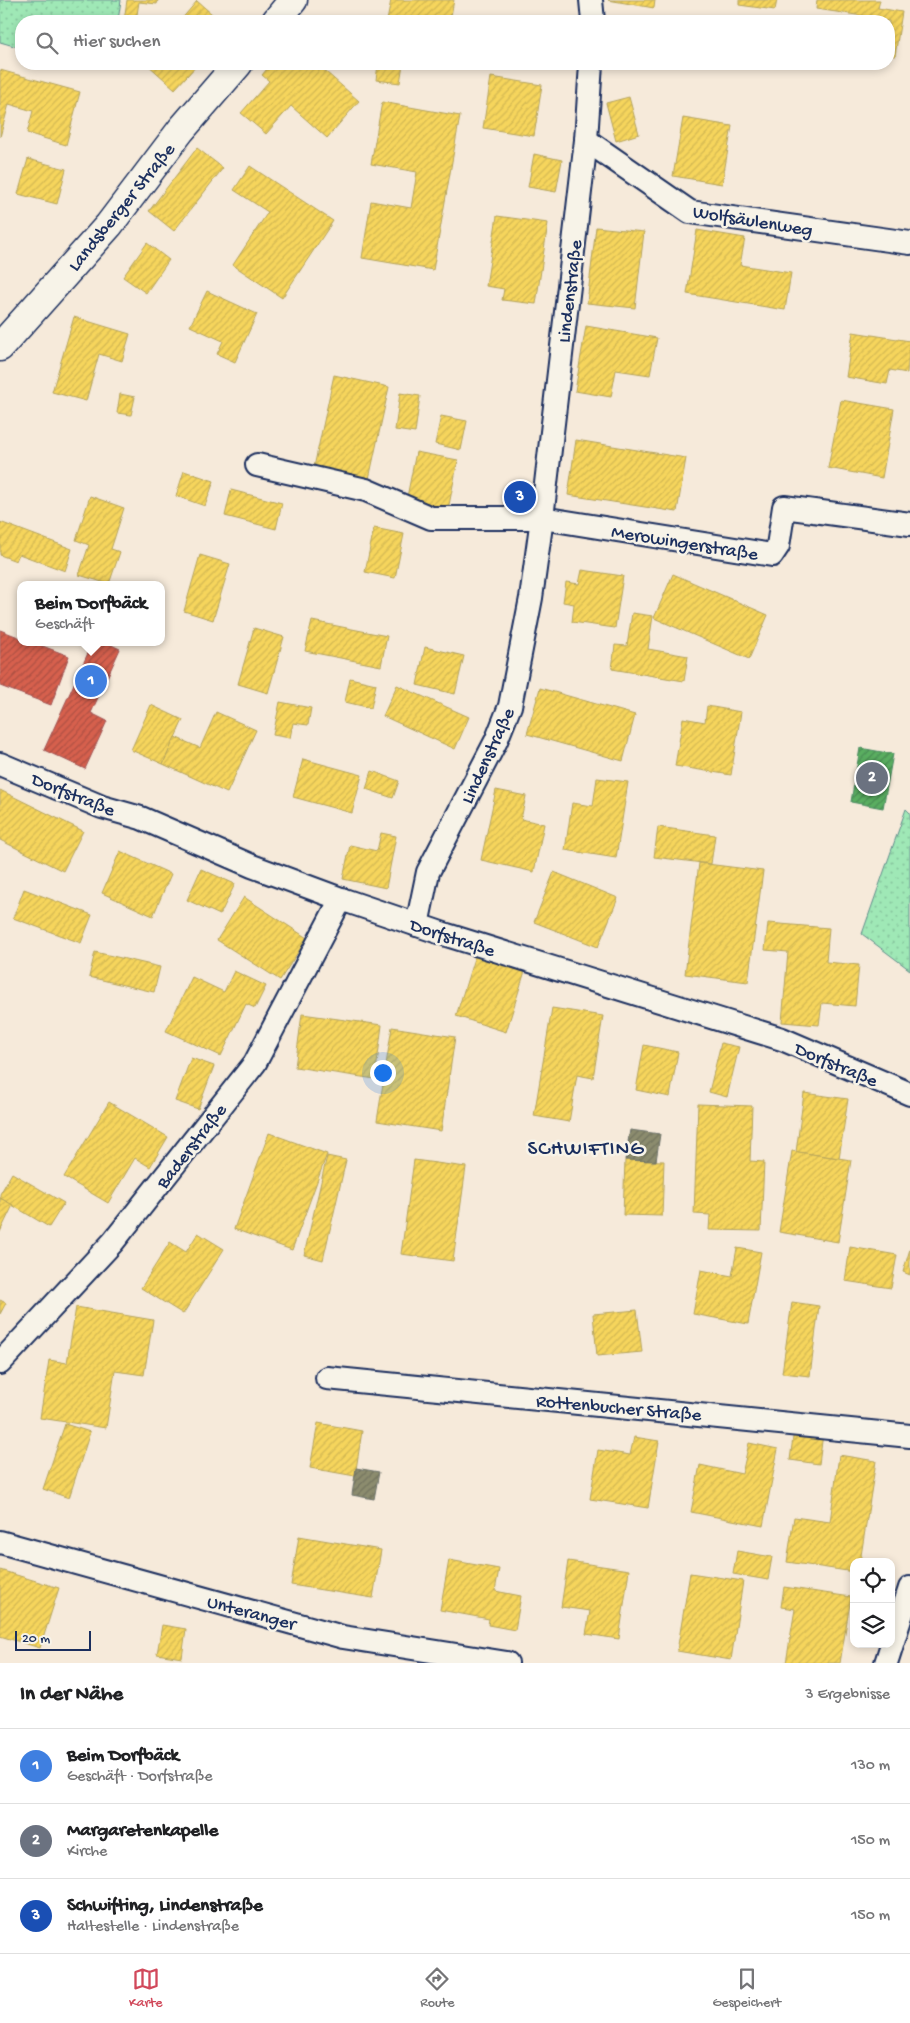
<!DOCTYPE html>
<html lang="de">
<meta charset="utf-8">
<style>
body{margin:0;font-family:"Gochi Hand",sans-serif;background:#f6f6f6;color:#202124}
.controls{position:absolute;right:15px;bottom:15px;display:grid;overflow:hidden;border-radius:10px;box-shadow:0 2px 8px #0003}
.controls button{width:45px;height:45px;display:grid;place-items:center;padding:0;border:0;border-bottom:1px solid #e0e0e0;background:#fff;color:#202124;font:25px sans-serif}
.scale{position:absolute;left:15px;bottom:12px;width:76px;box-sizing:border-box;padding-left:5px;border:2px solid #1b2f5e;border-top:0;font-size:14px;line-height:18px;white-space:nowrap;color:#1b2f5e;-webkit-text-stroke:4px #f7f3e8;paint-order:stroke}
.you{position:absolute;left:382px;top:1072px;width:18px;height:18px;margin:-12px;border:4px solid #fff;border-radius:50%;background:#1a73e8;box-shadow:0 0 0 8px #1a73e833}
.badge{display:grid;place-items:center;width:32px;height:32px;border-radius:50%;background:#d1495b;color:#fff;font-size:16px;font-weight:700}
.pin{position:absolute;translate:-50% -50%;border:2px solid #fff;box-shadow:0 1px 5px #0006}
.popup{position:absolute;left:17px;top:581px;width:148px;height:65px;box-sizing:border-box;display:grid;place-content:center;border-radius:10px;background:#fff;filter:drop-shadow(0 1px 4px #0005);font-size:16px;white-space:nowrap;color:#757577}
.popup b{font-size:19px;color:#202124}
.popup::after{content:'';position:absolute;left:50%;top:100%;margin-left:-10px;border:10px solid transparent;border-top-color:#fff}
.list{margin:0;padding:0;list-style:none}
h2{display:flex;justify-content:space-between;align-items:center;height:65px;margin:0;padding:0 20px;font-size:21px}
h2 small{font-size:16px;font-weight:400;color:#757577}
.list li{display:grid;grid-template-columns:32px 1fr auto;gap:15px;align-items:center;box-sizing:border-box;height:75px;padding:0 20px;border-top:1px solid #e0e0e0}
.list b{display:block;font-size:19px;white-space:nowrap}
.list p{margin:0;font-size:16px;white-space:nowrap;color:#757577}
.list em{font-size:16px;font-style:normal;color:#757577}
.icon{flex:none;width:28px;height:28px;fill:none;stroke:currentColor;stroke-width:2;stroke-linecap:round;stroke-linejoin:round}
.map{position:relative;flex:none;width:910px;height:1663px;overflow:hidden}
.search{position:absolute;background:#fff;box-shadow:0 2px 8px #0003;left:15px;right:15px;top:15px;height:55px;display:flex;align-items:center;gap:12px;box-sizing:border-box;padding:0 18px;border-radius:20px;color:#757577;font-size:19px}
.sheet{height:290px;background:#fff}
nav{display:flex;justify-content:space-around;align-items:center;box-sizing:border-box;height:70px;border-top:1px solid #e0e0e0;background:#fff;font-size:14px;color:#757577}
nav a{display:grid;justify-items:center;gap:2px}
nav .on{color:#d1495b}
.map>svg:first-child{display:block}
</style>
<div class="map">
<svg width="910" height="1663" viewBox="0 0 910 1663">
<defs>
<pattern id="grass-dots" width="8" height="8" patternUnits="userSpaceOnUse" patternTransform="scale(1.25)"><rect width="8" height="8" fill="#9fe8b6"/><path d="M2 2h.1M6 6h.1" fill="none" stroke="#88c79f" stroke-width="1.8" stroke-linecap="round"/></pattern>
<pattern id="homes-hatch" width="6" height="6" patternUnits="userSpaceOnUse" patternTransform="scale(1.25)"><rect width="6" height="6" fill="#f6d55c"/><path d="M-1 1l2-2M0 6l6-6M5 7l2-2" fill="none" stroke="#d2b752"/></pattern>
<pattern id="shops-hatch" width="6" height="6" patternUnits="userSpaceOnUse" patternTransform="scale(1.25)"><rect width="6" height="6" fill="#d6604d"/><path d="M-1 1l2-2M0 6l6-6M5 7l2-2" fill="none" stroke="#ad5043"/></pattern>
<pattern id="public-hatch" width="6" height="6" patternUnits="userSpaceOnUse" patternTransform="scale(1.25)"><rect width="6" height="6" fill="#5aae61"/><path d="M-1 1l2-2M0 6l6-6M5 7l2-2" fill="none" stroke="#4a8e53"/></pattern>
<pattern id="industry-hatch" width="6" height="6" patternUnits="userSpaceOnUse" patternTransform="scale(1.25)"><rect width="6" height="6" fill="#8c8c6e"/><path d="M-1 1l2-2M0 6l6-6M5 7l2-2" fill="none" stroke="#72735e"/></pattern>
</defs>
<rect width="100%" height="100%" fill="#f6eada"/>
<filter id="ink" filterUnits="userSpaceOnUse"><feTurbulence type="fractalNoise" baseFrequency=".02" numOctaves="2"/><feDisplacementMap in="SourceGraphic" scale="10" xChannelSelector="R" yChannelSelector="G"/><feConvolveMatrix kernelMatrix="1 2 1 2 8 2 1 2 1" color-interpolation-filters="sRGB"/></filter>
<g filter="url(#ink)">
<g fill="url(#grass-dots)" stroke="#5d8c8a">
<polygon points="0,0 121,0 118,21 21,21 21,48 0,42"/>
<polygon points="906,809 910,813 910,970 862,934"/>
</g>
<g fill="url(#homes-hatch)" stroke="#b4a35d">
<polygon points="127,0 158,0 157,4 139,2 136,21 124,21"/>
<polygon points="391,0 454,0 450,21 387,21"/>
<polygon points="608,0 655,0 654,8"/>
<polygon points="739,0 777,0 775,10 739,5"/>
<polygon points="817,0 880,0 878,8 902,12 895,56 889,55 889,21 870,21 870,17 816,9"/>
<polygon points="197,1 220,21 180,21"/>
<polygon points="147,64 198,64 175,89"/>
<polygon points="271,64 317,64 359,101 327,138 291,106 266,134 241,113 269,81 262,75"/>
<polygon points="378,64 403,64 400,83 376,80"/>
<polygon points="0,70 80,92 66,145 27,133 33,111 9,104 0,137"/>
<polygon points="491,77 542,85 534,136 483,128"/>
<polygon points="629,97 639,134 616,141 606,103"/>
<polygon points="382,102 460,116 433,270 362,258 371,201 411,208 417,172 371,164"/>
<polygon points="683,118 732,126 722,184 673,176"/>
<polygon points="197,148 223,168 174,231 149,211"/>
<polygon points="534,154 562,160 556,192 528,187"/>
<polygon points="28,159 66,169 57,204 18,194"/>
<polygon points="250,166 333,221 282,298 233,265 268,212 234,190"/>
<polygon points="497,216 548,223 536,304 502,300 504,289 486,286"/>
<polygon points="596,227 644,232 635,308 587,303"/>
<polygon points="697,230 745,238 740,265 791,273 785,310 687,294"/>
<polygon points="147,243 169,260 146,293 123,277"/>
<polygon points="207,291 257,314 235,362 217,354 223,341 190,326"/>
<polygon points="74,317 130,334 122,361 99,354 86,401 52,392"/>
<polygon points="586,326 657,338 650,375 616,370 611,397 575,391"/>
<polygon points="853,332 910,341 907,373 890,370 887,384 846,377"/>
<polygon points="334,375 389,387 369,479 314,467"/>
<polygon points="400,393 420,396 415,433 395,430"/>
<polygon points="120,394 135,397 131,415 117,413"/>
<polygon points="841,400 894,409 882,478 828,468"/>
<polygon points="441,416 467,421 461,450 435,444"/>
<polygon points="576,440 686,458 677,512 568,495"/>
<polygon points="416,452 458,460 448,510 406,502"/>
<polygon points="184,471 214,481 205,506 176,496"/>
<polygon points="231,490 282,503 276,529 225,516"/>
<polygon points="90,496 124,508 111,549 120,552 109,584 79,575 89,545 76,540"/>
<polygon points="0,522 72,549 65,571 19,554 16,561 0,555"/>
<polygon points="374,528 404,534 395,578 365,572"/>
<polygon points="200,555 230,564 213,620 184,611"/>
<polygon points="582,570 623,576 615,628 572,622 574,604 563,602 566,582 579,584"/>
<polygon points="673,574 768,615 749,659 654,618"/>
<polygon points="632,613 653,616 648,649 688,656 684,681 612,669 615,645 627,646"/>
<polygon points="312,621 387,636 381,666 305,651"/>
<polygon points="254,628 284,637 268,693 238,684"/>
<polygon points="425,647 464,656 455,694 417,685"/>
<polygon points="350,678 376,684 371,708 345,702"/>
<polygon points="397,685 469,717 455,749 383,716"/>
<polygon points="540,688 635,715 623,761 527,734"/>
<polygon points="280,702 311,708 308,725 293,723 290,738 273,735"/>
<polygon points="151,705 183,720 163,764 131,750"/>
<polygon points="707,706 741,712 731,775 675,766 683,718 705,722"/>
<polygon points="216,712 256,730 227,793 163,764 175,737 200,748"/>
<polygon points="303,759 362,775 352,813 293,797"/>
<polygon points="372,771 399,781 393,798 366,789"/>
<polygon points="597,778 628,782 616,858 565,850 572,803 593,806"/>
<polygon points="0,790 83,831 63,871 0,840"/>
<polygon points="496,790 526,796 521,819 544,824 534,872 481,860"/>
<polygon points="658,827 715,835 711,864 654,857"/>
<polygon points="381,833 396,836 386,888 343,879 350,845 377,851"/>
<polygon points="120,851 171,874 153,916 102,893"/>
<polygon points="699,863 763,871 748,982 685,974"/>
<polygon points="201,869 235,884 220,915 187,900"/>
<polygon points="554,872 618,898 598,947 534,922"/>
<polygon points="24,889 92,915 81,943 13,918"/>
<polygon points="244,897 307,938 280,980 217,940"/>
<polygon points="768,923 829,928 826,962 859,965 855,1006 822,1003 819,1025 782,1022 788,952 765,950"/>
<polygon points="95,952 160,967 154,992 89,977"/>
<polygon points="475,955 525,971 506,1032 456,1016"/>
<polygon points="234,971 266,986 255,1008 246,1004 221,1056 166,1031 192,977 224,992"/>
<polygon points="552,1008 603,1016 593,1078 577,1075 569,1122 534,1116"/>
<polygon points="302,1014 382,1025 375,1079 295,1067"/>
<polygon points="392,1027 455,1037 441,1131 377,1121"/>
<polygon points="721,1043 739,1047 727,1097 709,1092"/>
<polygon points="644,1045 678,1052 670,1097 636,1090"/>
<polygon points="191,1058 214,1066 198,1109 175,1101"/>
<polygon points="804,1093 848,1099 839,1158 796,1152"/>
<polygon points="109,1102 168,1137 150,1167 135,1158 108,1203 64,1177"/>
<polygon points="698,1104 752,1106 750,1161 764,1162 761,1231 709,1230 710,1215 694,1214"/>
<polygon points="269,1133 327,1154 292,1250 234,1229"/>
<polygon points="792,1151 851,1160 838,1242 779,1232"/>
<polygon points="327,1156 346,1160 323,1260 304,1255"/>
<polygon points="414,1160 466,1167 453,1261 401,1254"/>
<polygon points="625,1160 664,1161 662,1216 623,1215"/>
<polygon points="12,1173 64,1203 49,1227 0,1198 0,1194"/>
<polygon points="0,1198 13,1205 0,1232"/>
<polygon points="198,1233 224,1249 183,1314 141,1288 170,1242 186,1252"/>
<polygon points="850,1247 897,1255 891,1288 845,1281"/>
<polygon points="737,1248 761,1252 748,1324 693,1314 701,1270 732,1276"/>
<polygon points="910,1249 910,1275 903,1272"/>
<polygon points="0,1300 6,1303 0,1314"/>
<polygon points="792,1302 819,1306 810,1376 782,1373"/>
<polygon points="76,1307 153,1320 144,1375 115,1371 106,1428 40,1418 49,1360 67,1363"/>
<polygon points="637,1310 642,1352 597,1356 593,1314"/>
<polygon points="318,1423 362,1431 355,1476 310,1468"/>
<polygon points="65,1424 90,1432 69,1498 43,1489"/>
<polygon points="794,1430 823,1434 819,1464 790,1460"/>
<polygon points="634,1437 659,1441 648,1508 590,1499 598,1450 630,1455"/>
<polygon points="749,1443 778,1449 763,1526 691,1512 700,1465 742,1474"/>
<polygon points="839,1455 876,1461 860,1562 854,1562 854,1572 787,1562 794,1517 830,1522"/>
<polygon points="299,1536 381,1550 373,1598 291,1585"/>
<polygon points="737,1551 772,1557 768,1580 733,1574"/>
<polygon points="449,1560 499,1569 495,1591 521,1596 515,1630 488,1625 489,1619 440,1610"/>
<polygon points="568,1561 629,1570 619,1639 586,1634 590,1611 561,1607"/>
<polygon points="0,1570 59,1588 40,1648 0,1636"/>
<polygon points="690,1573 743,1581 731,1660 677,1651"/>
<polygon points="784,1587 851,1597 840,1663 786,1663 795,1609 781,1607"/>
<polygon points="162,1625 186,1629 182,1658 157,1654"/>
</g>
<g fill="url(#shops-hatch)" stroke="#9e5152">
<polygon points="0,630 21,638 21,642 32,642 69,656 51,705 0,686"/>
<polygon points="93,642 105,642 120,649 91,713 107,721 85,769 44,750"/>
</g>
<polygon fill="url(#public-hatch)" stroke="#478860" points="860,748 893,754 883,808 851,802"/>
<g fill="url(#industry-hatch)" stroke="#6a7069">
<polygon points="630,1130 660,1134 656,1161 625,1160"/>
<polygon points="356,1468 379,1472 374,1499 352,1495"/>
</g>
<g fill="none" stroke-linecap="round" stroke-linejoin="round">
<defs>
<g id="street">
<polyline points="591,0 593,21"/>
<polyline points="586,140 690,212 910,243"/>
<polyline points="257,465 366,490 431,518 542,518 772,555 778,546 784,507 910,524"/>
<polyline points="0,764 102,807 141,818 252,866 341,899 447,935 782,1039 910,1094"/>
<polyline points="417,925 428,872 496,741 510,706 531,598 542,518 586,140 591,64"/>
<polyline points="0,1363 113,1242 255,1063 341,899"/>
<polyline points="327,1378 910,1436"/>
<polyline points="0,1542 343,1637 507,1663"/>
<polyline points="886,1663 910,1588"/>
</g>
<g id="secondary">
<polyline points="276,21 293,0"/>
<polyline points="0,347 109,225 181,130 238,64"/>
</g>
</defs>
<use href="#street" stroke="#1b2f5e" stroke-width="26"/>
<use href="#secondary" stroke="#1b2f5e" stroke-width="31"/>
<use href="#street" stroke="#f7f3e8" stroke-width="22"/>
<use href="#secondary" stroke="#f7f3e8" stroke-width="28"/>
</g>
</g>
<g text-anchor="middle" stroke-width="5" stroke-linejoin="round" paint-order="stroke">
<g font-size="19" fill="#1b2f5e" stroke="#f7f3e8">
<text transform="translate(120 206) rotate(-51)" y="7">Landsberger Straße</text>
<text transform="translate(753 219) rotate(9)" y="7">Wolfsäulenweg</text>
<text transform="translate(568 291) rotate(-83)" y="7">Lindenstraße</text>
<text transform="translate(685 541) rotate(9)" y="7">Merowingerstraße</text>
<text transform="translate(486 755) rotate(-65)" y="7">Lindenstraße</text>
<text transform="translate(74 793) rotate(22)" y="7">Dorfstraße</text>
<text transform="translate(453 936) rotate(18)" y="7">Dorfstraße</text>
<text transform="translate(837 1063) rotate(23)" y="7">Dorfstraße</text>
<text transform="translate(190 1145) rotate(-52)" y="7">Baderstraße</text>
<text transform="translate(619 1406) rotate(5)" y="7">Rottenbucher Straße</text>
<text transform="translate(252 1611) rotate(15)" y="7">Unteranger</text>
</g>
<g font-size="21" letter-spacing="1" fill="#1b2f5e" stroke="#f7f3e8">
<text x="586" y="1154">SCHWIFTING</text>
</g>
</g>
</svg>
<div class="controls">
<button><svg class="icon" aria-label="locate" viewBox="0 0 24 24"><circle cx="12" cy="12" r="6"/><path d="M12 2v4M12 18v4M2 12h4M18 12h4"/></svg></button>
<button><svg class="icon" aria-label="layers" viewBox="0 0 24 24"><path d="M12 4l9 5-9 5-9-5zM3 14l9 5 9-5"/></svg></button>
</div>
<div class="scale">20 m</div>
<div class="you"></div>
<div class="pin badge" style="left:91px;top:681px;background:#3f7fe0">1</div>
<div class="popup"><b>Beim Dorfbäck</b>Geschäft</div>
<div class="pin badge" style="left:872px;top:778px;background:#6b7280">2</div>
<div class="pin badge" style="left:520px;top:497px;background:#1a4fb4">3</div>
<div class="search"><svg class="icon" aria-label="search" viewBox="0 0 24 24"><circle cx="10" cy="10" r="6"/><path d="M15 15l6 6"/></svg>Hier suchen</div>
</div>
<section class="sheet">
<h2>In der Nähe<small>3 Ergebnisse</small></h2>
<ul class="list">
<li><span class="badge" style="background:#3f7fe0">1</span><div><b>Beim Dorfbäck</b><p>Geschäft · Dorfstraße</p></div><em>130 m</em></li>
<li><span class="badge" style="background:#6b7280">2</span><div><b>Margaretenkapelle</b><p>Kirche</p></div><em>150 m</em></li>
<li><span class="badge" style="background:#1a4fb4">3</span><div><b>Schwifting, Lindenstraße</b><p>Haltestelle · Lindenstraße</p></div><em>150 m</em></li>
</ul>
</section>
<nav>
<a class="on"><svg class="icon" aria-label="map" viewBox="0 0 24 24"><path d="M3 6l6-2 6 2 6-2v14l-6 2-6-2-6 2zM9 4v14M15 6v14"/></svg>Karte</a>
<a><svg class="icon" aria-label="directions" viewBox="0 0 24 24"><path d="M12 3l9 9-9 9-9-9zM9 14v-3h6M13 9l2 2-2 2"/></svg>Route</a>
<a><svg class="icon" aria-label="saved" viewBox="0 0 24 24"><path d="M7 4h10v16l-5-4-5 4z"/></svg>Gespeichert</a>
</nav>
